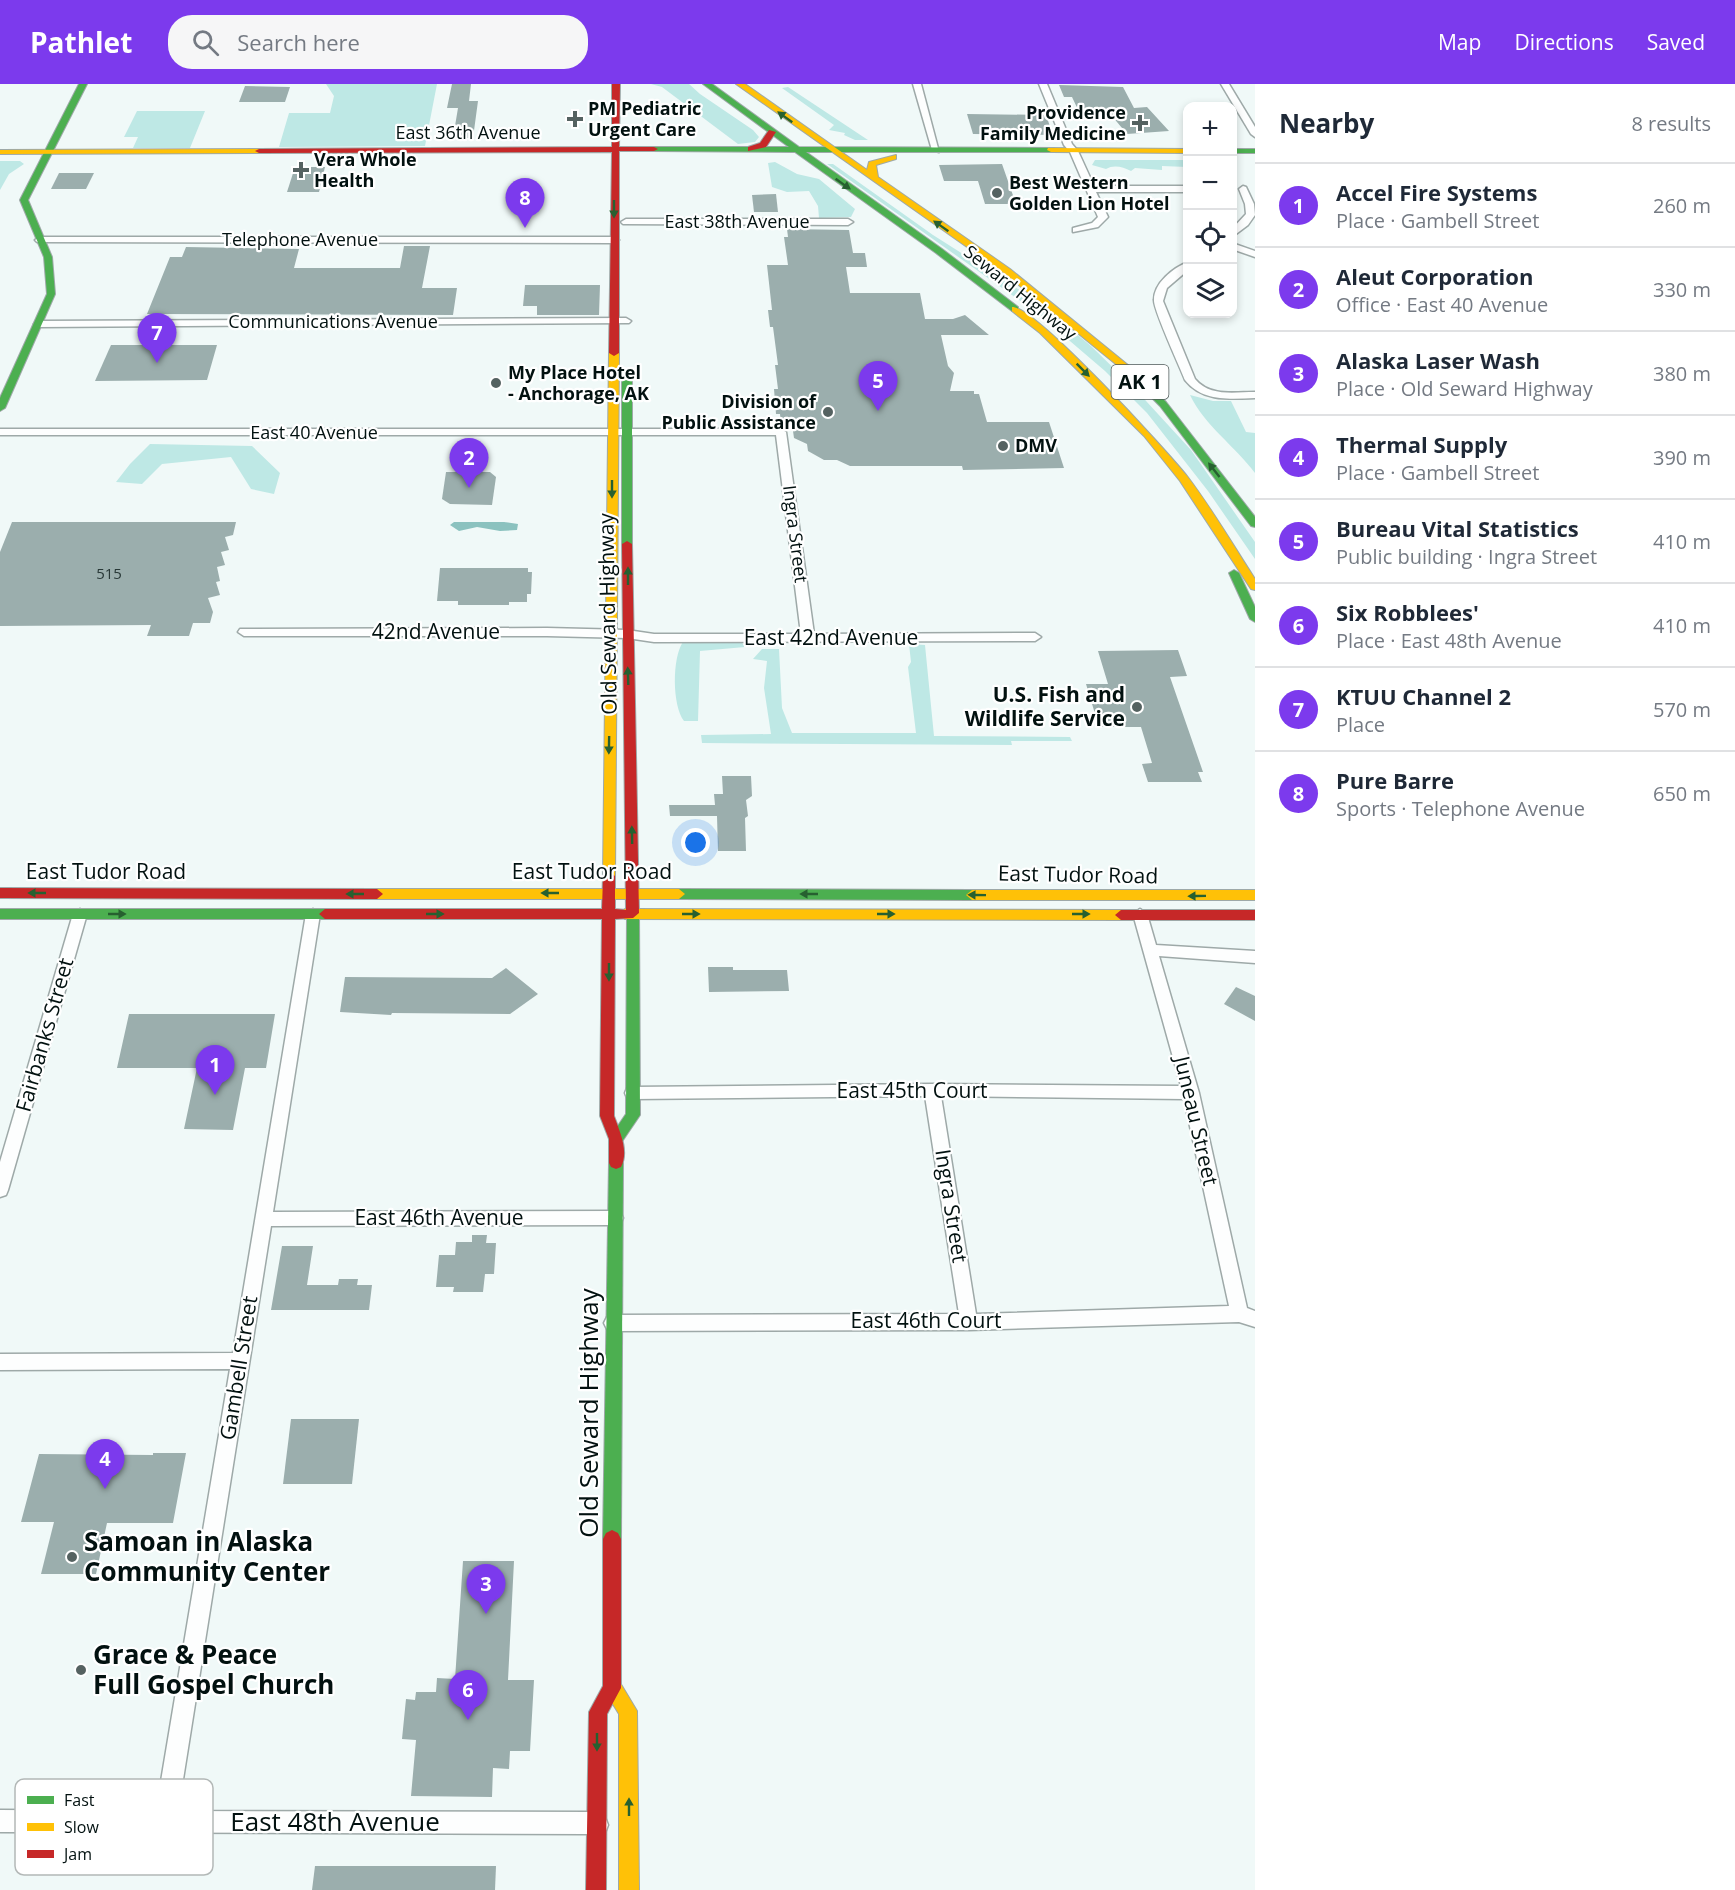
<!DOCTYPE html>
<meta charset="utf-8">
<style>
body{margin:0;font-family:"Open Sans",sans-serif;background:#f6f6f7;color:#1f2937}
.controls{position:absolute;right:18px;top:18px;display:grid;overflow:hidden;border-radius:12px;box-shadow:0 3px 9px #0003}
.controls button{width:54px;height:54px;display:grid;place-items:center;padding:0;border:0;border-bottom:2px solid #e0e1e3;background:#fff;color:#1f2937;font:30px sans-serif}
.you{position:absolute;left:696px;top:759px;width:21px;height:21px;margin:-15px;border:4px solid #fff;border-radius:50%;background:#1a73e8;box-shadow:0 0 0 9px #1a73e833}
.badge{display:grid;place-items:center;width:39px;height:39px;border-radius:50%;background:#7c3aed;color:#fff;font-size:20px;font-weight:700}
.pin{position:absolute;translate:-50% -50px;filter:drop-shadow(0 2px 3px #0008)}
.pin::after{content:'';position:absolute;top:32px;width:21px;height:18px;background:inherit;clip-path:polygon(0 0,100% 0,50% 100%)}
.list{margin:0;padding:0;list-style:none}
h2{display:flex;justify-content:space-between;align-items:center;height:78px;margin:0;padding:0 24px;font-size:26px}
h2 small{font-size:20px;font-weight:400;color:#747a83}
.list li{display:grid;grid-template-columns:39px 1fr auto;gap:18px;align-items:center;box-sizing:border-box;height:84px;padding:0 24px;border-top:2px solid #e0e1e3}
.list b{display:block;font-size:22px;white-space:nowrap}
.list p{margin:0;font-size:20px;white-space:nowrap;color:#747a83}
.list em{font-size:20px;font-style:normal;color:#747a83}
.icon{flex:none;width:33px;height:33px;fill:none;stroke:currentColor;stroke-width:2;stroke-linecap:round;stroke-linejoin:round}
.map{position:relative;flex:none;width:1255px;height:1806px;overflow:hidden}
header{display:flex;align-items:center;gap:36px;box-sizing:border-box;height:84px;padding:0 30px;background:#7c3aed;color:#fff}
header strong{font-size:28px}
nav{display:flex;gap:33px;margin-inline-start:auto;font-size:21px}
.search{width:420px;height:54px;background:#f6f6f7;display:flex;align-items:center;gap:15px;box-sizing:border-box;padding:0 21px;border-radius:24px;color:#747a83;font-size:22px}
main{display:flex}
aside{flex:1;background:#fff}
.map>svg:first-child{display:block}
</style>
<header>
<strong>Pathlet</strong>
<div class="search"><svg class="icon" aria-label="search" viewBox="0 0 24 24"><circle cx="10" cy="10" r="6"/><path d="M15 15l6 6"/></svg>Search here</div>
<nav><a>Map</a><a>Directions</a><a>Saved</a></nav>
</header>
<main>
<div class="map">
<svg width="1255" height="1806" viewBox="0 0 1255 1806">
<rect width="100%" height="100%" fill="#f0f9f8"/>
<g fill="#bee8e5">
<polygon points="326,0 437,0 425,62 279,63 289,29 330,29 334,12"/>
<polygon points="651,0 689,0 700,10 753,46 759,53 755,58 738,60 662,3"/>
<polygon points="788,3 868,56 855,56 844,51 845,49 829,46 834,41 782,4"/>
<polygon points="137,27 205,27 190,64 133,64 138,53 124,53"/>
<path d="M1095 76H1187V83L1162 82V86L1135 84 1131 87C1123 83 1114 80 1106 85L1092 81Z"/>
<polygon points="0,77 20,77 24,80 9,90 0,106"/>
<polygon points="775,78 797,90 819,95 855,125 851,133 819,134 818,122 809,107 787,108 772,103 768,79"/>
<polygon points="827,80 833,80 933,151 1037,217 1091,262 1136,306 1191,366 1255,458 1255,475 1208,407 1147,329 1105,287 1036,228"/>
<path d="M1190 311 1213 317H1231L1246 348 1255 349V389C1235 362 1205 342 1190 311Z"/>
<polygon points="150,360 252,362 280,389 274,410 251,405 231,373 162,380 142,400 116,398 130,380"/>
<path d="M740 556 745 563 700 567 698 637H684C672 621 672 574 683 558Z"/>
<polygon points="909,560 925,561 934,652 1070,653 1072,657 1011,657 1012,661 702,659 701,651 771,650 764,604 767,577 753,575 762,565 779,565 782,624 792,649 916,649 908,583 911,578"/>
</g>
<polygon fill="#8bc2bf" points="454,438 504,438 518,440 517,446 500,447 477,443 459,447 450,441"/>
<g fill="#9baead">
<polygon points="452,0 471,0 469,17 478,17 473,54 453,54 458,24 447,24"/>
<polygon points="1059,1 1123,3 1134,24 1147,23 1169,47 1127,50 1112,32 1081,32 1072,13 1064,13"/>
<polygon points="245,2 290,3 285,18 239,18"/>
<polygon points="967,30 1046,31 1053,51 973,50"/>
<polygon points="1002,80 1016,120 985,120 978,97 944,97 939,81"/>
<polygon points="295,83 325,83 319,108 287,108"/>
<polygon points="59,89 94,89 86,105 51,105"/>
<polygon points="776,110 778,128 754,128 752,111"/>
<polygon points="787,145 849,146 853,169 865,169 867,183 846,183 850,209 920,209 925,235 953,235 965,231 989,251 941,251 948,282 954,289 950,307 974,307 974,310 979,310 987,338 1049,338 1064,384 963,386 962,382 850,382 837,376 824,376 808,367 807,360 794,354 792,340 781,340 780,330 776,330 774,305 778,305 775,281 778,281 773,243 770,243 768,226 772,226 767,181 788,181 784,153 788,153"/>
<polygon points="404,162 430,162 422,204 457,204 453,231 147,230 170,173 182,173 186,163 299,165 294,184 400,184"/>
<polygon points="525,201 600,201 599,231 537,231 537,222 523,222"/>
<polygon points="111,261 217,261 207,296 95,297"/>
<polygon points="446,388 490,388 496,393 492,421 450,420 442,415"/>
<polygon points="12,438 236,438 233,451 225,453 229,466 221,468 225,481 217,483 220,497 216,498 220,511 208,514 213,528 210,539 193,539 189,552 147,552 151,541 0,542 0,468"/>
<polygon points="440,484 528,484 528,488 532,488 531,510 527,510 527,518 509,518 509,521 458,521 458,517 437,517"/>
<polygon points="1178,566 1187,592 1170,593 1203,688 1198,688 1202,698 1148,698 1142,680 1152,679 1141,643 1099,643 1086,600 1108,600 1098,567"/>
<polygon points="722,692 751,692 752,712 746,716 748,732 745,734 746,767 718,767 717,732 670,732 669,721 715,721 714,710 723,710"/>
<polygon points="708,883 733,883 733,886 787,886 789,907 709,908"/>
<polygon points="506,884 538,910 510,930 392,929 391,931 340,928 345,893 492,894"/>
<polygon points="1236,903 1255,912 1255,937 1224,920"/>
<polygon points="129,930 275,930 266,984 245,984 233,1046 184,1045 197,984 117,984"/>
<polygon points="472,1151 487,1151 486,1159 496,1159 494,1190 485,1190 483,1208 453,1208 454,1203 436,1203 439,1171 455,1171 456,1158 472,1158"/>
<polygon points="282,1162 313,1162 307,1201 338,1201 339,1195 358,1195 357,1201 372,1201 369,1226 271,1226"/>
<polygon points="291,1335 359,1335 352,1400 283,1400"/>
<polygon points="153,1369 186,1369 173,1439 107,1439 96,1490 41,1490 54,1438 21,1438 39,1370 153,1371"/>
<polygon points="463,1477 514,1477 508,1596 534,1596 530,1667 510,1667 509,1685 493,1684 492,1713 411,1712 416,1656 402,1655 406,1615 415,1616 416,1608 436,1608 437,1594 455,1595"/>
<polygon points="315,1782 496,1782 495,1806 312,1806"/>
</g>
<g fill="none" stroke-linecap="round" stroke-linejoin="round">
<defs>
<g id="street">
<polygon points="913,0 921,0 939,68 932,66"/>
<polygon points="1039,0 1047,0 1072,60 1078,67 1094,102 1188,102 1188,108 1096,108 1108,133 1098,143 1073,148 1073,144 1092,139 1098,133 1070,68 1064,61"/>
<polygon points="1221,0 1229,0 1255,43 1255,53 1251,50"/>
<polygon points="1243,102 1246,103 1254,120 1255,131 1248,141 1232,153 1232,145 1246,130 1245,120 1239,105"/>
<polygon points="626,135 848,135 853,138 848,141 623,140 621,138"/>
<polygon points="40,153 614,153 619,156 614,159 37,158 35,156"/>
<polygon points="1232,159 1255,167 1255,173 1232,165"/>
<path d="M1188 178V186L1167 204 1163 217 1195 295C1210 313 1234 308 1255 308V314C1230 315 1202 318 1185 296 1180 283 1153 225 1154 216 1154 199 1173 184 1188 178Z"/>
<polygon points="626,234 631,237 629,239 39,243 34,240 39,237"/>
<polygon points="0,345 781,345 786,348 814,550 1035,549 1041,553 1035,557 654,558 627,554 547,552 244,552 238,548 240,545 547,544 627,546 654,550 801,550 776,351 0,351"/>
<polygon points="80,825 87,830 8,1106 6,1111 0,1113 0,1078 73,830"/>
<polygon points="313,825 320,830 273,1128 615,1127 621,1129 623,1134 621,1139 615,1141 271,1142 178,1727 587,1728 605,1733 608,1741 605,1749 597,1752 587,1750 0,1748 0,1726 156,1727 230,1285 0,1286 0,1270 233,1269 306,830"/>
<path d="M1140 825 1147 830 1156 861 1255 867V879L1159 872 1199 1009 1247 1224 1255 1227V1243L1239 1238 969 1246 613 1247 607 1245 604 1239 607 1233 613 1231 959 1230 925 1012 633 1015 627 1014 625 1009 627 1004 633 1003 932 1000 1181 1002 1133 830ZM941 1012 1184 1015 1229 1222 976 1230Z"/>
</g>
<g id="fast">
<polygon points="79,0 87,0 28,116 52,173 55,210 5,324 0,327 0,314 47,210 44,173 20,116"/>
<polygon points="703,0 712,0 799,63 1054,64 1055,66 1051,68 806,68 942,165 1018,223 1018,227 1012,227 936,169 795,68 651,67 651,63 789,63"/>
<rect x="1232" y="65" width="23" height="4"/>
<polygon points="1128,286 1134,286 1166,318 1255,433 1255,443 1251,442 1160,322 1128,290"/>
<polygon points="627,290 632,293 632,460 627,463 622,460 622,293"/>
<polygon points="1234,486 1239,489 1255,523 1255,538 1250,535 1229,489"/>
<polygon points="679,805 972,806 978,811 972,816 679,815 673,810"/>
<polygon points="633,824 639,829 640,1031 621,1059 616,1061 611,1059 609,1055 626,1030 627,829"/>
<polygon points="0,825 325,825 331,830 325,835 0,835"/>
<polygon points="616,1073 621,1075 623,1079 621,1455 618,1461 612,1464 606,1461 603,1455 609,1079 611,1075"/>
</g>
<g id="slow">
<polygon points="736,0 745,0 867,86 869,78 896,71 896,75 876,81 878,93 1010,185 1134,286 1134,290 1128,290 1004,189"/>
<polygon points="1048,64 1188,65 1188,69 1051,68 1047,66"/>
<polygon points="262,65 262,69 259,69 0,70 0,66"/>
<path d="M1012 223C1034 221 1168 368 1187 392 1212 425 1233 461 1255 495V506L1251 505 1180 397 1144 352 1040 249 1012 227Z"/>
<polygon points="614,266 619,269 615,792 609,797 603,792 609,269"/>
<polygon points="377,805 679,805 685,810 679,815 377,815 371,810"/>
<polygon points="972,806 1255,806 1255,816 972,816 966,811"/>
<polygon points="625,825 1121,826 1127,831 1121,836 625,835 619,830"/>
<polygon points="612,1595 619,1597 637,1627 639,1806 619,1806 619,1630 603,1604 605,1597"/>
</g>
<g id="jam">
<polygon points="612,0 620,0 619,63 654,63 658,65 654,67 619,67 619,269 614,272 609,269 612,68 259,69 255,67 259,65 612,63"/>
<polygon points="769,46 776,48 766,63 748,67 748,63 760,59"/>
<path d="M627 457 632 460 639 829 633 834 615 835 614 1032C620 1048 629 1067 621 1083L616 1085 611 1083 609 1079V1055L600 1032 602 835H325L319 830 325 825H602L603 792 609 787 615 792V825L626 826 622 460Z"/>
<polygon points="0,804 377,805 383,810 377,815 0,814"/>
<polygon points="1121,826 1255,826 1255,836 1121,836 1115,831"/>
<polygon points="612,1446 618,1449 621,1455 621,1604 607,1630 606,1806 586,1806 589,1628 603,1602 603,1455 606,1449"/>
</g>
</defs>
<use href="#street" stroke="#9ea9a8" stroke-width="3"/>
<use href="#fast" stroke="#9ea9a8" stroke-width="2"/>
<use href="#slow" stroke="#9ea9a8" stroke-width="2"/>
<use href="#jam" stroke="#9ea9a8" stroke-width="2"/>
<use href="#street" fill="#fdfefe" fill-rule="evenodd"/>
<use href="#fast" fill="#4caf50" fill-rule="evenodd"/>
<use href="#slow" fill="#ffc107" fill-rule="evenodd"/>
<use href="#jam" fill="#c62828" fill-rule="evenodd"/>
</g>
<defs><path id="oneway-solid" d="M-6-.8H1V-3.2L6.5 0L1 3.2V.8H-6Z" transform="scale(1.5)"/></defs>
<g fill="#276030">
<use href="#oneway-solid" transform="translate(785 33) rotate(-144)"/>
<use href="#oneway-solid" transform="translate(843 100) rotate(35)"/>
<use href="#oneway-solid" transform="translate(614 125) rotate(90)"/>
<use href="#oneway-solid" transform="translate(941 142) rotate(-145)"/>
<use href="#oneway-solid" transform="translate(1083 286) rotate(45)"/>
<use href="#oneway-solid" transform="translate(1214 386) rotate(-128)"/>
<use href="#oneway-solid" transform="translate(612 405) rotate(90)"/>
<use href="#oneway-solid" transform="translate(628 492) rotate(-90)"/>
<use href="#oneway-solid" transform="translate(628 592) rotate(-92)"/>
<use href="#oneway-solid" transform="translate(609 661) rotate(91)"/>
<use href="#oneway-solid" transform="translate(632 751) rotate(-91)"/>
<use href="#oneway-solid" transform="translate(37 809) rotate(-180)"/>
<use href="#oneway-solid" transform="translate(550 809) rotate(180)"/>
<use href="#oneway-solid" transform="translate(355 810) rotate(180)"/>
<use href="#oneway-solid" transform="translate(809 810) rotate(-180)"/>
<use href="#oneway-solid" transform="translate(977 811) rotate(-179)"/>
<use href="#oneway-solid" transform="translate(1197 812) rotate(179)"/>
<use href="#oneway-solid" transform="translate(117 830)"/>
<use href="#oneway-solid" transform="translate(435 830)"/>
<use href="#oneway-solid" transform="translate(691 830)"/>
<use href="#oneway-solid" transform="translate(886 830)"/>
<use href="#oneway-solid" transform="translate(1081 830)"/>
<use href="#oneway-solid" transform="translate(609 888) rotate(90)"/>
<use href="#oneway-solid" transform="translate(597 1658) rotate(90)"/>
<use href="#oneway-solid" transform="translate(629 1723) rotate(-90)"/>
</g>
<g fill="#556261" stroke="#fff" stroke-width="2">
<path d="M572 26h6v6h6v6h-6v6h-6v-6h-6v-6h6z"/>
<path d="M1137 30h6v6h6v6h-6v6h-6v-6h-6v-6h6z"/>
<path d="M298 77h6v6h6v6h-6v6h-6v-6h-6v-6h6z"/>
<circle cx="997" cy="109" r="6"/>
<circle cx="496" cy="299" r="6"/>
<circle cx="828" cy="328" r="6"/>
<circle cx="1003" cy="362" r="6"/>
<circle cx="1137" cy="623" r="6"/>
<circle cx="72" cy="1473" r="6"/>
<circle cx="81" cy="1586" r="6"/>
</g>
<g text-anchor="middle" stroke-width="4.5" stroke-linejoin="round" paint-order="stroke">
<g font-size="15" fill="#283837">
<text x="109" y="495">515</text>
</g>
<g font-size="18" font-weight="bold" fill="#021110" stroke="#fff" text-anchor="start">
<text x="588" y="31">PM Pediatric<tspan x="588" dy="21">Urgent Care</tspan></text>
<text x="1126" y="35" text-anchor="end">Providence<tspan x="1126" dy="21">Family Medicine</tspan></text>
<text x="314" y="82">Vera Whole<tspan x="314" dy="21">Health</tspan></text>
<text x="1009" y="105">Best Western<tspan x="1009" dy="21">Golden Lion Hotel</tspan></text>
<text x="508" y="295">My Place Hotel<tspan x="508" dy="21">- Anchorage, AK</tspan></text>
<text x="816" y="324" text-anchor="end">Division of<tspan x="816" dy="21">Public Assistance</tspan></text>
<text x="1015" y="368">DMV</text>
</g>
<g font-size="18" fill="#021110" stroke="#fff">
<text x="468" y="55">East 36th Avenue</text>
<text x="737" y="144">East 38th Avenue</text>
<text x="300" y="162">Telephone Avenue</text>
<text transform="translate(1020 209) rotate(39)" y="6">Seward Highway</text>
<text x="333" y="244">Communications Avenue</text>
<text x="314" y="355">East 40 Avenue</text>
<text transform="translate(795 450) rotate(83)" y="6">Ingra Street</text>
</g>
<rect fill="#fff" stroke="#4e5858" stroke-width="1.5" x="1111.5" y="281" width="57" height="34" rx="4.5"/>
<g font-size="20" font-weight="bold" fill="#021110">
<text x="1140" y="305">AK 1</text>
</g>
<g font-size="21" fill="#021110" stroke="#fff">
<text transform="translate(608 530) rotate(-91)" y="7">Old Seward Highway</text>
<text x="436" y="555">42nd Avenue</text>
<text x="831" y="561">East 42nd Avenue</text>
<text x="106" y="795">East Tudor Road</text>
<text x="592" y="795">East Tudor Road</text>
<text transform="translate(1078 791) rotate(1)" y="7">East Tudor Road</text>
<text transform="translate(45 951) rotate(-74)" y="7">Fairbanks Street</text>
<text x="912" y="1014">East 45th Court</text>
<text transform="translate(1196 1037) rotate(77)" y="7">Juneau Street</text>
<text transform="translate(951 1122) rotate(81)" y="7">Ingra Street</text>
<text x="439" y="1141">East 46th Avenue</text>
<text x="926" y="1244">East 46th Court</text>
<text transform="translate(239 1284) rotate(-81)" y="7">Gambell Street</text>
</g>
<g font-size="21" font-weight="bold" fill="#021110" stroke="#fff" text-anchor="end">
<text x="1125" y="618">U.S. Fish and<tspan x="1125" dy="24">Wildlife Service</tspan></text>
</g>
<g font-size="26" fill="#021110" stroke="#fff">
<text transform="translate(589 1329) rotate(-90)" y="9">Old Seward Highway</text>
<text x="335" y="1747">East 48th Avenue</text>
</g>
<g font-size="26" font-weight="bold" fill="#021110" stroke="#fff" text-anchor="start">
<text x="84" y="1467">Samoan in Alaska<tspan x="84" dy="30">Community Center</tspan></text>
<text x="93" y="1580">Grace &amp; Peace<tspan x="93" dy="30">Full Gospel Church</tspan></text>
</g>
</g>
<rect x="15" y="1695" width="198" height="96" rx="9" fill="#fff" stroke="#b3b8b7" stroke-width="1.5"/>
<rect x="27" y="1712" width="27" height="8" fill="#4caf50"/>
<rect x="27" y="1739" width="27" height="8" fill="#ffc107"/>
<rect x="27" y="1766" width="27" height="8" fill="#c62828"/>
<g font-size="16" fill="#021110">
<text x="64" y="1722">Fast</text>
<text x="64" y="1749">Slow</text>
<text x="64" y="1776">Jam</text>
</g>
</svg>
<div class="controls">
<button>+</button>
<button>−</button>
<button><svg class="icon" aria-label="locate" viewBox="0 0 24 24"><circle cx="12" cy="12" r="6"/><path d="M12 2v4M12 18v4M2 12h4M18 12h4"/></svg></button>
<button><svg class="icon" aria-label="layers" viewBox="0 0 24 24"><path d="M12 4l9 5-9 5-9-5zM3 14l9 5 9-5"/></svg></button>
</div>
<div class="you"></div>
<div class="pin badge" style="left:215px;top:1011px">1</div>
<div class="pin badge" style="left:469px;top:404px">2</div>
<div class="pin badge" style="left:486px;top:1530px">3</div>
<div class="pin badge" style="left:105px;top:1405px">4</div>
<div class="pin badge" style="left:878px;top:327px">5</div>
<div class="pin badge" style="left:468px;top:1636px">6</div>
<div class="pin badge" style="left:157px;top:279px">7</div>
<div class="pin badge" style="left:525px;top:144px">8</div>
</div>
<aside>
<h2>Nearby<small>8 results</small></h2>
<ul class="list">
<li><span class="badge">1</span><div><b>Accel Fire Systems</b><p>Place · Gambell Street</p></div><em>260 m</em></li>
<li><span class="badge">2</span><div><b>Aleut Corporation</b><p>Office · East 40 Avenue</p></div><em>330 m</em></li>
<li><span class="badge">3</span><div><b>Alaska Laser Wash</b><p>Place · Old Seward Highway</p></div><em>380 m</em></li>
<li><span class="badge">4</span><div><b>Thermal Supply</b><p>Place · Gambell Street</p></div><em>390 m</em></li>
<li><span class="badge">5</span><div><b>Bureau Vital Statistics</b><p>Public building · Ingra Street</p></div><em>410 m</em></li>
<li><span class="badge">6</span><div><b>Six Robblees'</b><p>Place · East 48th Avenue</p></div><em>410 m</em></li>
<li><span class="badge">7</span><div><b>KTUU Channel 2</b><p>Place</p></div><em>570 m</em></li>
<li><span class="badge">8</span><div><b>Pure Barre</b><p>Sports · Telephone Avenue</p></div><em>650 m</em></li>
</ul>
</aside>
</main>
